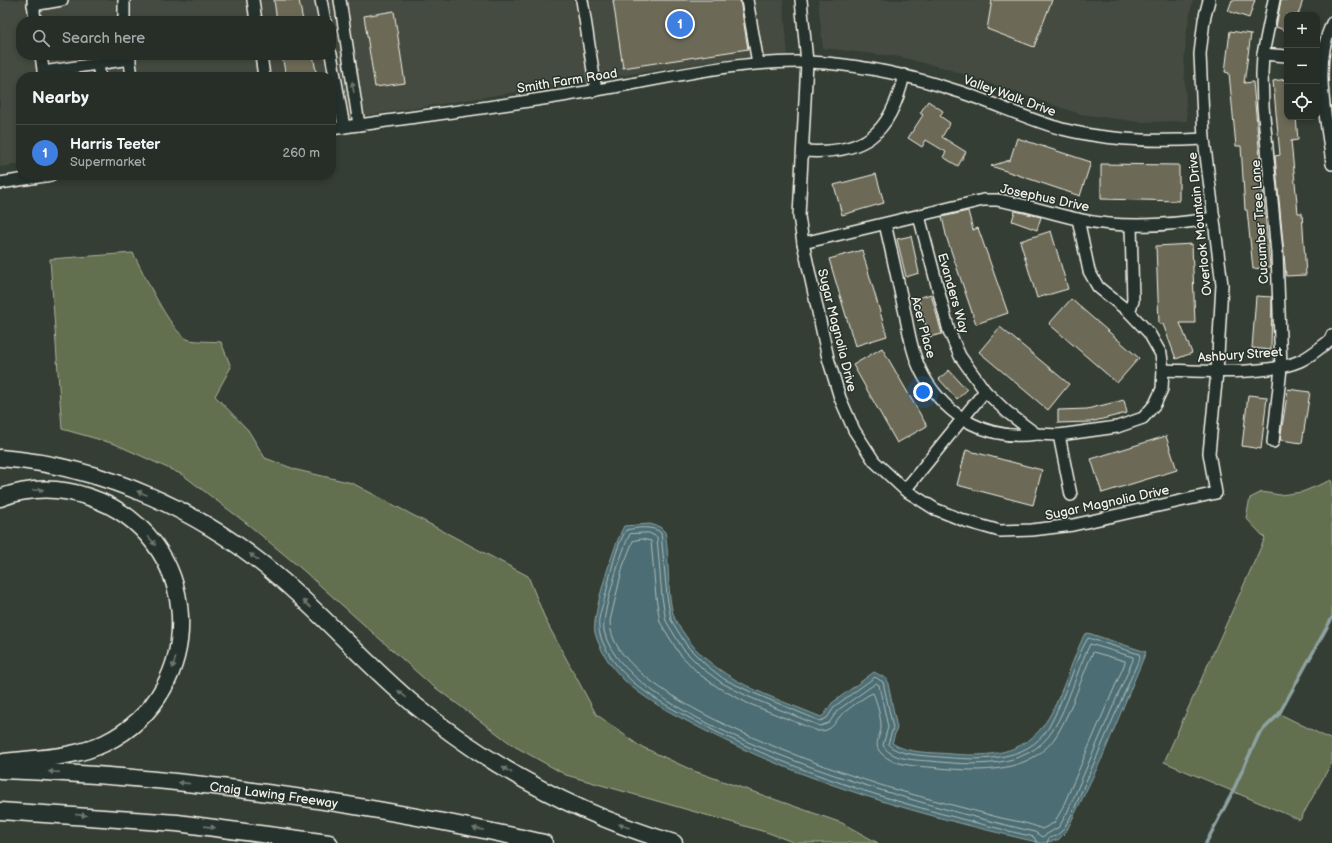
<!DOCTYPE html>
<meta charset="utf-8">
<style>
body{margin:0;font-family:"Balsamiq Sans",sans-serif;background:#333a34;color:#f1f3f6}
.controls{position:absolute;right:12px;top:12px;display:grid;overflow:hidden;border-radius:8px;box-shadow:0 2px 6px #0003}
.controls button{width:36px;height:36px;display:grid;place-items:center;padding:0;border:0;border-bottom:1px solid #434a45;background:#272e28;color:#f1f3f6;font:20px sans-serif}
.you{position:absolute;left:923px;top:392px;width:14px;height:14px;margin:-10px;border:3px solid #fff;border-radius:50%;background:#1a73e8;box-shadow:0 0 0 6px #1a73e833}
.badge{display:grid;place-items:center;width:26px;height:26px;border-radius:50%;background:#ea580c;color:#fff;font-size:13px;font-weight:700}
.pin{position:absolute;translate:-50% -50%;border:2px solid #fff;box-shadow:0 1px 4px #0006}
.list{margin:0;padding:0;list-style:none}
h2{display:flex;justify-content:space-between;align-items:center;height:52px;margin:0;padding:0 16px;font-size:17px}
h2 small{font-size:13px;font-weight:400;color:#a4a8a8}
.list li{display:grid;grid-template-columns:26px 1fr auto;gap:12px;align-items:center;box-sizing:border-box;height:56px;padding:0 16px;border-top:1px solid #434a45}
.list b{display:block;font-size:15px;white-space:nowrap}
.list p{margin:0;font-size:13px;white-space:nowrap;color:#a4a8a8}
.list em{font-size:13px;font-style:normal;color:#a4a8a8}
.icon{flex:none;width:22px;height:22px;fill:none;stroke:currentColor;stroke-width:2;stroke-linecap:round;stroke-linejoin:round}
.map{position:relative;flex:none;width:1332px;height:843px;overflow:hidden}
.search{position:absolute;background:#272e28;box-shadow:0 2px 6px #0003;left:16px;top:16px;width:320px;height:44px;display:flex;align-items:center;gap:10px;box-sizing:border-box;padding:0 14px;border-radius:16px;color:#a4a8a8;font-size:15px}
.panel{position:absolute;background:#272e28;box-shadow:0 2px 6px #0003;left:16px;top:72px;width:320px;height:108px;border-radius:16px}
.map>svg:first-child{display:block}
</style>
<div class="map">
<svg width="1332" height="843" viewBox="0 0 1332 843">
<rect width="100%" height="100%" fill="#343e35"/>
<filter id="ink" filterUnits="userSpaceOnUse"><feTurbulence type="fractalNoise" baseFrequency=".025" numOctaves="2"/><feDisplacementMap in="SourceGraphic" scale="8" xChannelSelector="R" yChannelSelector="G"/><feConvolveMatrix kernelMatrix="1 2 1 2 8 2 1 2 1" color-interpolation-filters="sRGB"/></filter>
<g filter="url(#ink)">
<g fill="#454c3f" fill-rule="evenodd">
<path d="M0 0H783L788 55 714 61 331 121V77H21V164L0 167ZM21 21H331V55H21Z"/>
<polygon points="818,0 1193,0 1186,34 1184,68 1187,121 1140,122 1080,114 948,69 900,57 823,48"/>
</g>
<g fill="#626f50" stroke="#abb09c">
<path d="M133 253C143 272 170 331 187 339 194 342 213 341 221 342L231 367 215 396 248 430 265 458 297 470 352 483 528 576 546 621 596 714 638 745 694 771 842 823 878 843H795L769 833 566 775 514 746 429 683 304 571 250 526 183 475 115 444 62 429 50 259Z"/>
<polygon points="1332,480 1332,618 1280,714 1332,740 1332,762 1300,820 1164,762 1265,538 1246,518 1250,498 1262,492 1280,495 1302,492"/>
</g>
<path fill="#4c6d73" stroke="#8fa2a2" d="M650 524 660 527 665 532C670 557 666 598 675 619 677 624 680 628 683 632 713 680 771 696 821 717L824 715 832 703 874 672 887 679 897 728 892 743C908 754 932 752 951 754 1052 763 1050 711 1084 635L1088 633 1146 652 1102 758 1066 832 1058 840 1041 843C925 816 807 784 700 728 674 714 646 701 624 680 611 667 600 651 595 633 591 616 615 542 624 526Z"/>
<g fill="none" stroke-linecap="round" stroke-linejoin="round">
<g stroke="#b1bcb9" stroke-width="1">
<path d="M649 533 657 537 662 597 666 621 683 649 703 669 722 683 749 697 820 726 829 723 838 710 876 683 879 685 888 727 883 745C890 760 917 760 930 761 971 765 1027 771 1053 730 1069 704 1076 672 1090 644L1133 657V660L1067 813 1059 827 1042 837 1035 832C945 811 625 729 604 631 601 616 621 554 628 538L630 534Z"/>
<path d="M642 539 651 541 656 597 660 622 679 653 699 674 719 688 747 703 818 731C833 732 834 722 842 714 849 709 866 695 873 693 876 698 882 722 881 728 880 737 873 745 881 753 894 767 922 766 939 768 980 772 1034 774 1058 733 1073 707 1081 678 1093 652L1125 661V663L1061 811 1054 823 1042 829C1030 823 1014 821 1001 818 965 808 928 799 893 789 832 770 608 696 610 621L623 566 633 541Z"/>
<path d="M1037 843 1034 837C920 810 805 778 701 724 663 704 622 684 603 643 600 636 598 628 599 619 600 611 604 602 606 593 611 572 615 549 626 530 636 528 653 525 661 533L667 596 671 620 687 646 706 665 724 679 751 692 820 721 827 718 835 706 875 677 883 682 893 728 888 744C896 755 927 756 940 757 976 760 1027 764 1049 727 1057 713 1063 695 1070 680 1075 666 1080 651 1088 638L1139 654 1140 657 1071 816 1063 830 1056 836 1049 838 1047 843"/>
</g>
<polyline stroke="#8fa2a2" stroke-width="3.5" points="1206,843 1231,795 1259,734 1279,714 1332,618"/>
</g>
<g fill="#6c6b56" stroke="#f4f1e8">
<polygon points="274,0 299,0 303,21 277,21"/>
<polygon points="613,0 740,0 748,49 623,68"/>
<polygon points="992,0 1052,0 1034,47 987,29"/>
<polygon points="1232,0 1255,0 1249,18 1228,11"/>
<polygon points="1281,0 1303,0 1298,15 1287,15 1287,31 1276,27"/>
<polygon points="394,11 405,83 375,87 364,16"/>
<polygon points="1230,31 1251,34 1244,83 1253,82 1270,267 1253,269 1247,210 1245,210 1241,146 1236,146 1229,73 1225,72"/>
<polygon points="282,55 313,55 317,77 286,77"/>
<polygon points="1287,79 1287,117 1296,117 1298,140 1291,141 1298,213 1302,213 1306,275 1286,276 1275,156 1280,155 1273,81"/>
<polygon points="928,101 943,111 940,116 950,123 942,137 966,152 958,166 943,157 946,152 926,140 922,147 908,138 923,115 920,113"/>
<polygon points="1017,138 1091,162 1080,196 991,166 1010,160"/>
<polygon points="1101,164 1179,165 1179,201 1101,199"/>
<polygon points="876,174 884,203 842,215 834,185"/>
<polygon points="968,211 973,230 978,228 1008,313 976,324 947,239 942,217"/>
<polygon points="1015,211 1041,217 1037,230 1012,221"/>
<polygon points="1051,231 1068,289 1037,298 1020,241"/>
<polygon points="911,236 919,273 906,277 897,239"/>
<polygon points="1192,244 1195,323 1180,323 1192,353 1176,359 1163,324 1159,324 1156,246"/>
<polygon points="862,250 887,336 855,346 829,259"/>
<polygon points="931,294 942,334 929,337 918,298"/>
<polygon points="1256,296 1272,297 1271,350 1252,348"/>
<polygon points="1071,299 1139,358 1117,383 1049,324"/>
<polygon points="1000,327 1069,384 1048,410 979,352"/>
<polygon points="882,348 927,426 897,443 853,365"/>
<polygon points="949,370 967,390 957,399 939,379"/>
<polygon points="1288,389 1310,392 1302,443 1280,440"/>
<polygon points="1248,395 1267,397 1261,449 1242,446"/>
<polygon points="1124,400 1127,413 1090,422 1058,423 1058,410 1087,409"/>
<polygon points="1166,436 1177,470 1102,493 1091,459"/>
<polygon points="966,450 1042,470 1033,505 957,485"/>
</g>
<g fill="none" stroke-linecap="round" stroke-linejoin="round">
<defs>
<g id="minor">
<polyline points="33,0 35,21"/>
<polyline points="124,0 124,21"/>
<polyline points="253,0 256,21"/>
<polyline points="321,0 325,21"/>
<polyline points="340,0 359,125"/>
<polyline points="582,0 596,90"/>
<polyline points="747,0 758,63"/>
<polyline points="801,0 807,62 799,216 803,243 828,358 840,398 854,430 874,461 905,490 935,509 965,521 1000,531 1032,530 1073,525 1216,493 1209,453 1217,372 1222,285 1204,139 1200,54 1204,20 1209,0"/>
<polyline points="33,5 62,0"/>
<path d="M1332 23C1312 66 1327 118 1332 164"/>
<polyline points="331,54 344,127"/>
<polyline points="1263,54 1287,56"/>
<polyline points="41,55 44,77"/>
<polyline points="129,55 132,77"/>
<polyline points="261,55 264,77"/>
<polyline points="98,64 100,77"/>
<polyline points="43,72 130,59"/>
<path d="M331 129C418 116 505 106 592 91 670 78 747 57 826 63 871 67 915 77 957 91 992 102 1026 119 1062 129 1109 141 1157 142 1204 139"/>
<path d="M803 151C864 155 890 135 904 75"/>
<polyline points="0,183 51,175"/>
<polyline points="919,216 949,331 960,356 985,391 1007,412 1036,434 1059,435 1117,427 1143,418 1155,404 1162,389 1163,370 1161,354 1149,333 1129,312 1098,287 1089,271 1078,219"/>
<path d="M885 224C892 253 898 283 905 313 909 334 913 358 924 377 948 418 989 441 1036 434"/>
<path d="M803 243 983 200H997C1024 204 1050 213 1077 219 1123 229 1168 226 1214 218"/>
<polyline points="1129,312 1133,301 1131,226"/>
<path d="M1163 370C1201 371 1266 376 1300 361 1311 356 1321 347 1330 340L1332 335"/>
<polyline points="1059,435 1071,495"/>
<polyline points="1273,442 1281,368 1277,253 1263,106 1262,74 1263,54 1274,0"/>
<polyline points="905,490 985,391"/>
</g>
<g id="highway">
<path d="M0 458C104 466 205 512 283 581 329 621 369 667 416 706 492 768 580 815 674 843"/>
<path d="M0 498C29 487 59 487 89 497 203 535 212 690 105 743 75 758 37 758 4 762"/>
<path id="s1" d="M0 770C182 776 366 803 544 843"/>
<polyline points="0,811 177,823 329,843"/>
</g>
</defs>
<use href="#minor" stroke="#f4f1e8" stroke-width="14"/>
<use href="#highway" stroke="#f4f1e8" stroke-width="19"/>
<use href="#minor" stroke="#26332d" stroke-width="11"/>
<use href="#highway" stroke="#26332d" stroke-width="16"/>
</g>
<defs><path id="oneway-solid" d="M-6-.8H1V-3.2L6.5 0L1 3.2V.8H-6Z"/></defs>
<g fill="#6e766e">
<use href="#oneway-solid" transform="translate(353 87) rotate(-99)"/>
<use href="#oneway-solid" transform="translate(38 490) rotate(-3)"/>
<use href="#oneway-solid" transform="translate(142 493) rotate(-159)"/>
<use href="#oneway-solid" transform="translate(152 541) rotate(51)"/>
<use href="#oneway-solid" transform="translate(254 557) rotate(-142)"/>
<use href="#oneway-solid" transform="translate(307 604) rotate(-136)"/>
<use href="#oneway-solid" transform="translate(174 663) rotate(107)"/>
<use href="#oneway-solid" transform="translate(402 694) rotate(-140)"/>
<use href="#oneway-solid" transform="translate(507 770) rotate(-150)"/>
<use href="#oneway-solid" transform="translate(54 772) rotate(-176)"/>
<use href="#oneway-solid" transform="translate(184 783) rotate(-174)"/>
<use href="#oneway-solid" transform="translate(81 815) rotate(5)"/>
<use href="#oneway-solid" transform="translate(624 826) rotate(-160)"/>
<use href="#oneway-solid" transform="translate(210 827) rotate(8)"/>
<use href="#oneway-solid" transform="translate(478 829) rotate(-169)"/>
</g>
</g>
<g text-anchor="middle" stroke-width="3" stroke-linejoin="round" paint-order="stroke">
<g font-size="13" fill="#f4f1e8" stroke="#26332d">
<text transform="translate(567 80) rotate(-9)" y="5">Smith Farm Road</text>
<text transform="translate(1010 95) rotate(20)" y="5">Valley Walk Drive</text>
<text transform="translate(1045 197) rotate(12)" y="5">Josephus Drive</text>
<text transform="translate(1259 222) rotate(-94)" y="5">Cucumber Tree Lane</text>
<text transform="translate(1199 224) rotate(-96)" y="5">Overlook Mountain Drive</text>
<text transform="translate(954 293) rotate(74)" y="5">Evanders Way</text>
<text transform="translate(924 327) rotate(75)" y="5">Acer Place</text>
<text transform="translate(838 330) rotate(76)" y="5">Sugar Magnolia Drive</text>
<text transform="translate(1240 354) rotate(-4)" y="5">Ashbury Street</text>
<text transform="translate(1107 502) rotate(-12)" y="5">Sugar Magnolia Drive</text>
<text dy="5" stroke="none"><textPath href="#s1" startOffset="275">Craig Lawing Freeway</textPath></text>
</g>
</g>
</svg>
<div class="controls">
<button>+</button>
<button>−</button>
<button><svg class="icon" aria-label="locate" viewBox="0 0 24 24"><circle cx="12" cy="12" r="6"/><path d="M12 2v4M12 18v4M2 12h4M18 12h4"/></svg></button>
</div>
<div class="you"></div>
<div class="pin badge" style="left:680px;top:24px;background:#3f7fe0">1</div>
<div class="search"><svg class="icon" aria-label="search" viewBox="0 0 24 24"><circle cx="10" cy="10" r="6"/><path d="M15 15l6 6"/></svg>Search here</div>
<section class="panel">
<h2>Nearby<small></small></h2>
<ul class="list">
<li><span class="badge" style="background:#3f7fe0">1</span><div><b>Harris Teeter</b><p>Supermarket</p></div><em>260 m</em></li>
</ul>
</section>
</div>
